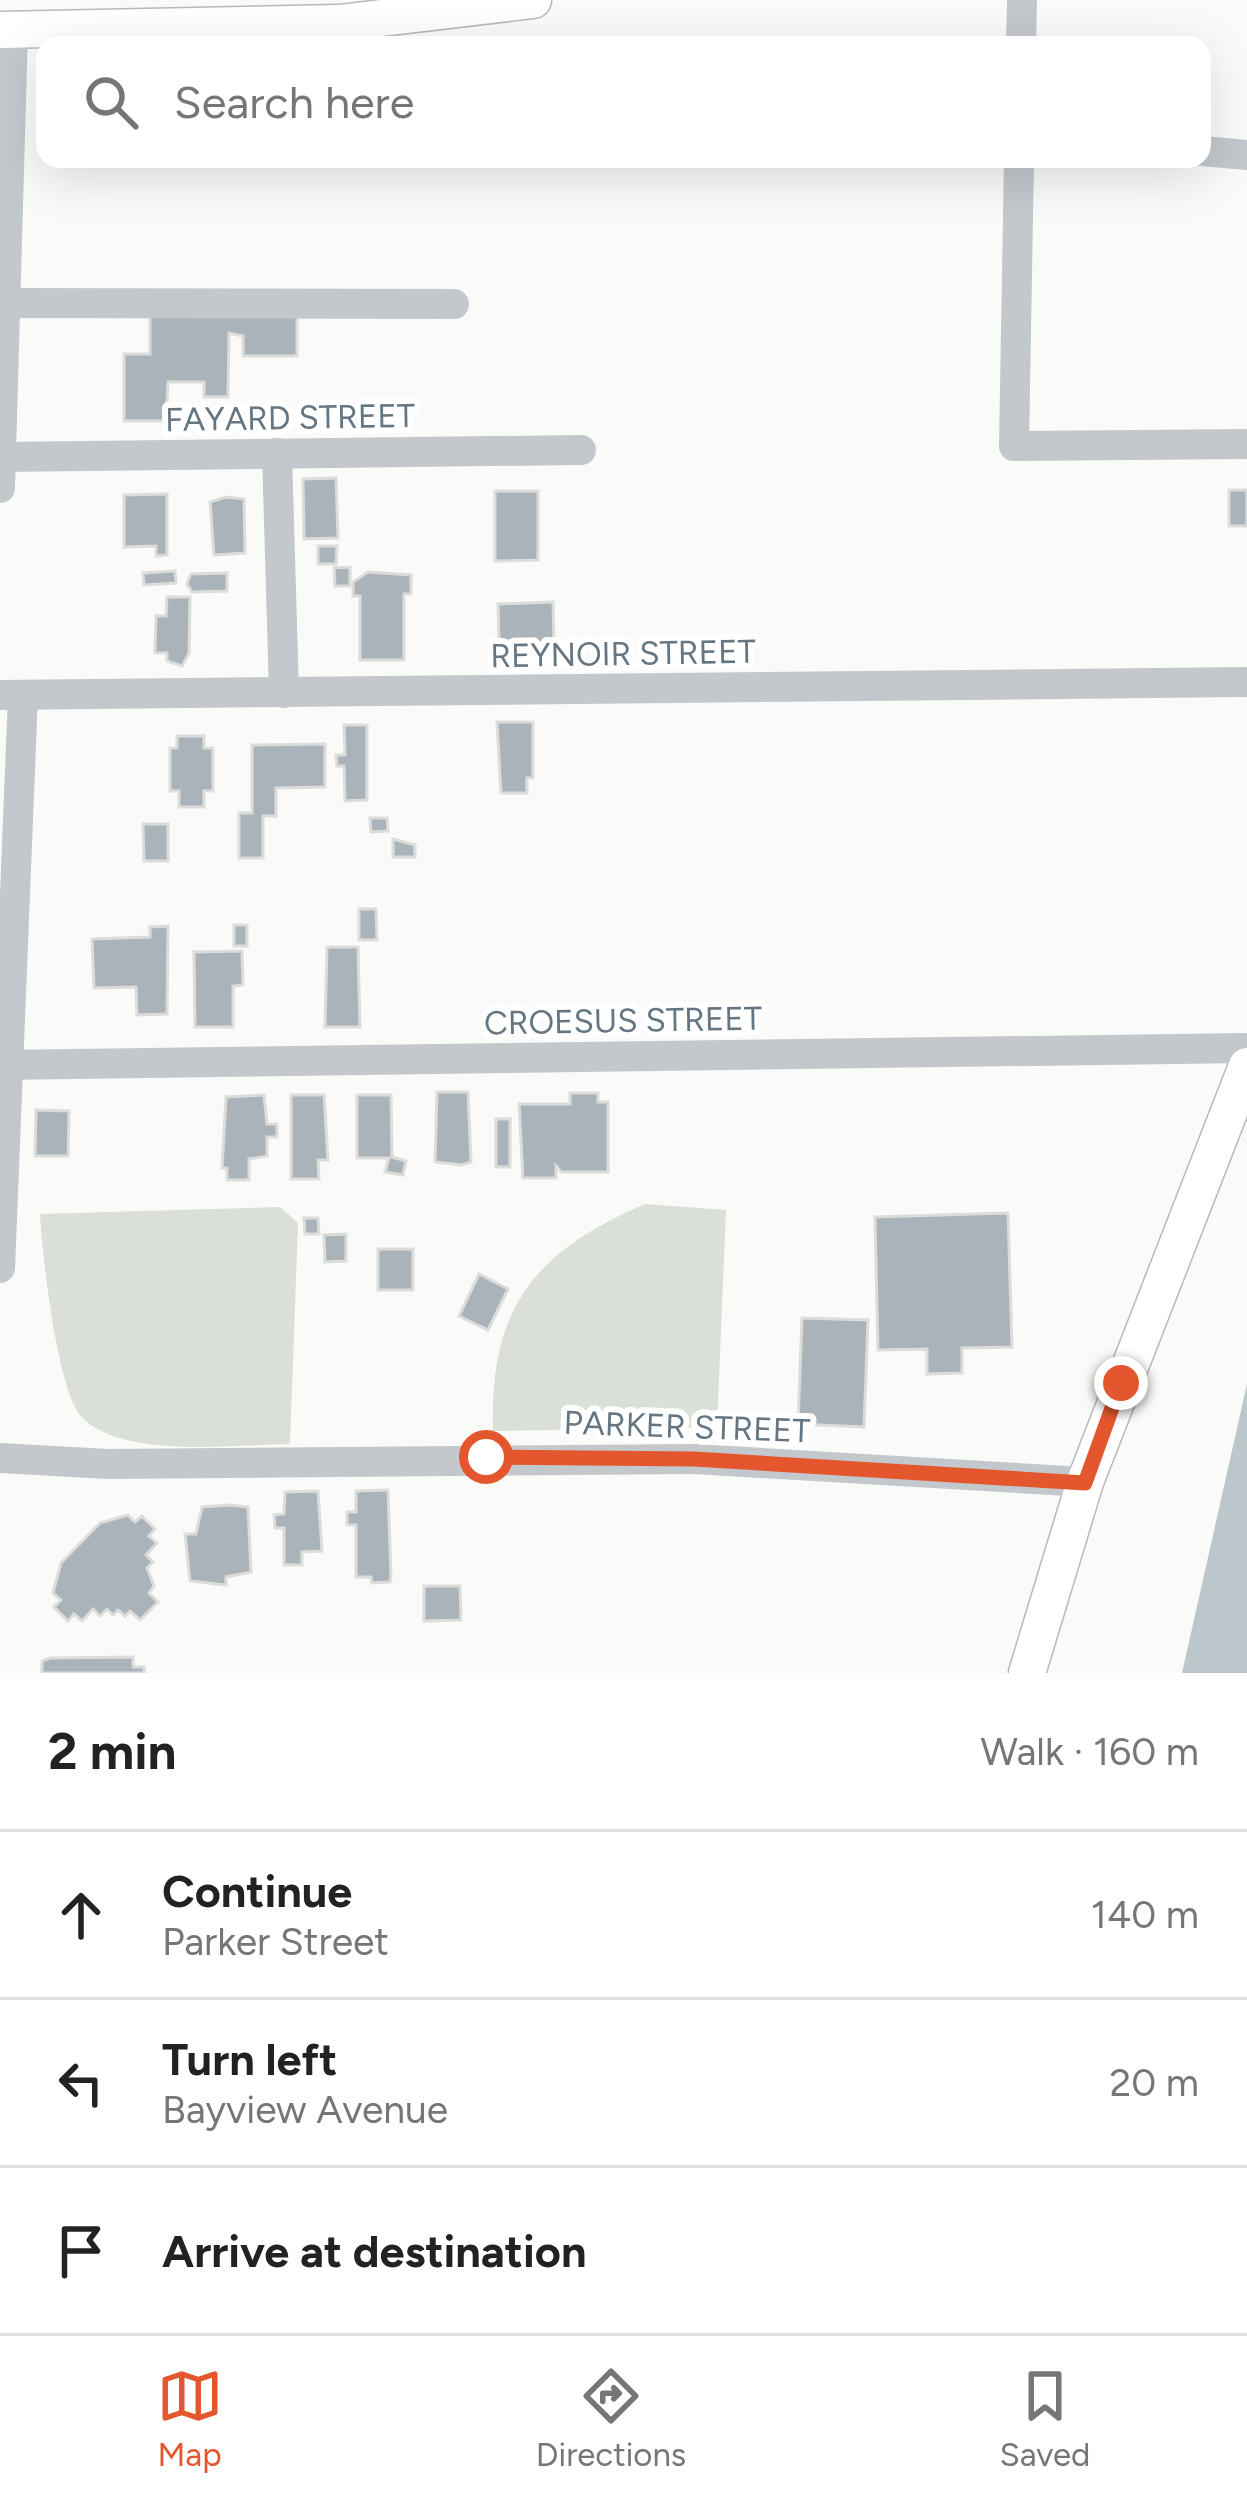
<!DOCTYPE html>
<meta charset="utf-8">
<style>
body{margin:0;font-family:Figtree,sans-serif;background:#f6f6f6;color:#222}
.stop{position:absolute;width:36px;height:36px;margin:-27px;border:9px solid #e4572e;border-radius:50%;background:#fff}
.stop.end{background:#e4572e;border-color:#fff;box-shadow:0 3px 12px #0008}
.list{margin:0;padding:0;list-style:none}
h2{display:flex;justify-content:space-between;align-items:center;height:156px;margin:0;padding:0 48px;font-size:51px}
h2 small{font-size:39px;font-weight:400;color:#767676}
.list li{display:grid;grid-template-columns:78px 1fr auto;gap:36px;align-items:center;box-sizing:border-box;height:168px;padding:0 48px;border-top:3px solid #e0e0e0}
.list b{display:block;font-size:45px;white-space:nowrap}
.list p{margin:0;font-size:39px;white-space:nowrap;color:#767676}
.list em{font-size:39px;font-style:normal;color:#767676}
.icon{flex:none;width:66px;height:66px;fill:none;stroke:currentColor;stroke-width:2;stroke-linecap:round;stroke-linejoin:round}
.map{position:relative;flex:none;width:1247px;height:1673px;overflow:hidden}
.search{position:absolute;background:#fff;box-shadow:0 12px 48px #0002;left:36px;right:36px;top:36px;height:132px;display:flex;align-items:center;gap:30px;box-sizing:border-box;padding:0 42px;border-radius:24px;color:#767676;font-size:45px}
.sheet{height:660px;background:#fff}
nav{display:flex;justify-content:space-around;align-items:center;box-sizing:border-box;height:168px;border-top:3px solid #e0e0e0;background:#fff;font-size:33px;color:#767676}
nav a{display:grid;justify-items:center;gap:6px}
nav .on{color:#e4572e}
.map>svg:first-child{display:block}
</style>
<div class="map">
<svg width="1247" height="1673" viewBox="0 0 1247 1673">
<rect width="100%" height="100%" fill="#fafaf8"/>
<g fill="#dadfd7">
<path d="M645 1204 726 1210 717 1427 493 1431C489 1308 534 1252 645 1204Z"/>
<path d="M280 1207 298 1223 290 1444C236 1445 118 1459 81 1416 57 1389 42 1253 40 1214Z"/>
</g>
<polygon fill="#bbc7cb" points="1247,1384 1247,1673 1182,1673"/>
<g fill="#aab3b9" stroke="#dcdcda" stroke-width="3">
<polygon points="297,309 297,356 243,356 243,336 229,333 228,397 204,397 204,382 168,382 166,421 124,421 124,354 150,354 150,311"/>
<polygon points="336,478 338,538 304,539 303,479"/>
<rect x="1229" y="490" width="18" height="36"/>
<polygon points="495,491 538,491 538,560 495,561"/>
<polygon points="167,494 167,555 156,556 156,546 124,547 124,495"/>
<polygon points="226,497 244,499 245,553 214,555 210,502"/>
<polygon points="318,546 337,546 336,564 318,564"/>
<polygon points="350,567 350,586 335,586 334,568"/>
<polygon points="175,571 176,583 144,585 143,573"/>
<polygon points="368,572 411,575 411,594 404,594 404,660 360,660 360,596 353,596 353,582"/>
<polygon points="227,573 227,591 192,592 187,584 191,574"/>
<polygon points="167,597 190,597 189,653 182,666 167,661 167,653 155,653 156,616 166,616"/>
<polygon points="553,602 554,644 499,640 498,604"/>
<polygon points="497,722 533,722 533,778 527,778 527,793 501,793"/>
<polygon points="344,725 367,725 367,800 345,801 344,766 337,766 336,755 345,755"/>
<polygon points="177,736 204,736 204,748 213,748 213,791 204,791 204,807 179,807 179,791 170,791 170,748 177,748"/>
<polygon points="325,744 325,787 276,788 276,816 263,816 263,858 239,858 239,813 252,813 252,745"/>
<polygon points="370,818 387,818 388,831 371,832"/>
<polygon points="143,824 168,824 168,861 144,861"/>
<polygon points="393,839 415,845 415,857 393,857"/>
<polygon points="359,909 376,909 377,940 359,940"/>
<rect x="234" y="925" width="13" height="21"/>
<polygon points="168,926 167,1014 137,1015 136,987 94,988 92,939 150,937 150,927"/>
<polygon points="327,947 358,947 360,1027 325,1027"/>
<polygon points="242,951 243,985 233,986 233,1027 195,1027 194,952"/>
<polygon points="437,1092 468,1092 471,1162 462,1165 435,1162"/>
<polygon points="570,1093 598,1093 598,1102 608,1102 608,1172 561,1172 556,1166 556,1178 523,1178 519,1104 570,1104"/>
<polygon points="264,1095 267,1124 277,1124 277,1137 267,1137 267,1156 249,1159 249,1180 227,1180 227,1168 222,1168 226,1097"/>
<polygon points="291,1095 324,1095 328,1160 318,1160 319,1179 291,1179"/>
<polygon points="357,1095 391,1095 392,1157 406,1161 403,1175 385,1172 389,1158 357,1158"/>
<polygon points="36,1110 69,1111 68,1156 35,1156"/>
<rect x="496" y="1119" width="14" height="48"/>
<polygon points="1008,1213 1012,1347 962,1348 962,1373 927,1374 927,1349 878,1350 875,1217"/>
<polygon points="304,1218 318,1218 319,1234 305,1234"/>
<polygon points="346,1234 346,1261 325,1262 324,1235"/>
<rect x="378" y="1249" width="35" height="41"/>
<polygon points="479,1274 508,1289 488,1330 459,1316"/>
<polygon points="802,1318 868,1320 864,1427 798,1424"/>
<polygon points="388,1490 391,1577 390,1582 372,1583 371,1577 356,1577 356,1525 347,1525 347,1512 356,1512 356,1491"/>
<polygon points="318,1491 322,1551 302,1552 302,1565 284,1565 284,1528 275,1528 274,1515 284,1514 285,1492"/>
<polygon points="230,1505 248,1507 251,1572 226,1577 226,1585 190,1581 185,1534 196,1534 202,1507"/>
<polygon points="128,1515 135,1522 142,1516 155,1529 149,1536 157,1543 146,1555 153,1562 147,1568 154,1586 149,1593 158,1602 140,1620 130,1611 125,1616 118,1610 113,1615 107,1609 100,1616 93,1609 82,1621 74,1614 68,1621 54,1607 61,1600 53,1593 61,1563 100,1523"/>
<polygon points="424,1586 460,1586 461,1620 424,1621"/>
<polygon points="133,1657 133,1667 144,1667 144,1673 42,1673 42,1661 50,1658"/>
</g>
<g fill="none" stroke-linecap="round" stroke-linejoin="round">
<defs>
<g id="major">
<polyline points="0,30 340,23 533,0"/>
<polyline points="1027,1673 1085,1482 1247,1066"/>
</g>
</defs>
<use href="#major" stroke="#b5babe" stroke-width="39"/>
<g stroke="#c3c8cc" stroke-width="30">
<polyline points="1021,45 1022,0"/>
<polyline points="1202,151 1247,155"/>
<polyline points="1019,159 1014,446 1247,444"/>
<polyline points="0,303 454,304"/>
<polyline points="277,453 284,693"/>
<polyline points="0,457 581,450"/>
<polyline points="0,488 13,30"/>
<polyline points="0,695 1247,682"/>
<polyline points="0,1065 1247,1048"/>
<polyline points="0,1268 23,695"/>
<polyline points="0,1458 108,1464 694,1459 1085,1482"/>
</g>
<use href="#major" stroke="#fff" stroke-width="36"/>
</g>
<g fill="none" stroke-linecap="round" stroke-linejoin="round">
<polyline stroke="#e4572e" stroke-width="15" points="486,1457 694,1459 1085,1483 1121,1383"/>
</g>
<g text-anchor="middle" stroke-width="12" stroke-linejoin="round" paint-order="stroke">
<g font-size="33" fill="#657683" stroke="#fff">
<text transform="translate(290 417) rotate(-1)" y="12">FAYARD STREET</text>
<text transform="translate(623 653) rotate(-1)" y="12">REYNOIR STREET</text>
<text transform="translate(623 1020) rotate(-1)" y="12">CROESUS STREET</text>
<text transform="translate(687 1426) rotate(2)" y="12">PARKER STREET</text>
</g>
</g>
</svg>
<div class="stop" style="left:486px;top:1457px"></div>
<div class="stop end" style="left:1121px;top:1383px"></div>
<div class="search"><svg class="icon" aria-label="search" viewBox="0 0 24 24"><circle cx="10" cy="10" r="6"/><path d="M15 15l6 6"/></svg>Search here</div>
</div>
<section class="sheet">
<h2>2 min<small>Walk · 160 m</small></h2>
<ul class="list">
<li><svg class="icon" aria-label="ahead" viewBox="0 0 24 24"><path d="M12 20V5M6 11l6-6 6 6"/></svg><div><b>Continue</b><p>Parker Street</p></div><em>140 m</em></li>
<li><svg class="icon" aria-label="left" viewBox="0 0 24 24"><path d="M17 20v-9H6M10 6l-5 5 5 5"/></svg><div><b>Turn left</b><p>Bayview Avenue</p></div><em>20 m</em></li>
<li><svg class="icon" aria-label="arrive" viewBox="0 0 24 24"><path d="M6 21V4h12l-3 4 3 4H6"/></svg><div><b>Arrive at destination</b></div></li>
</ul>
</section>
<nav>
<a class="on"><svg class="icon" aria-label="map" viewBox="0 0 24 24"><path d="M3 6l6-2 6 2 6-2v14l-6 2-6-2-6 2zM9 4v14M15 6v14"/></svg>Map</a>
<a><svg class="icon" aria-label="directions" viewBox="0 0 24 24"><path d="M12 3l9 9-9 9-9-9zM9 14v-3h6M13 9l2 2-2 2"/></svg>Directions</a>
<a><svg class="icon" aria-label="saved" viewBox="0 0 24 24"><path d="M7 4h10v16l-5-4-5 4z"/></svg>Saved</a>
</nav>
